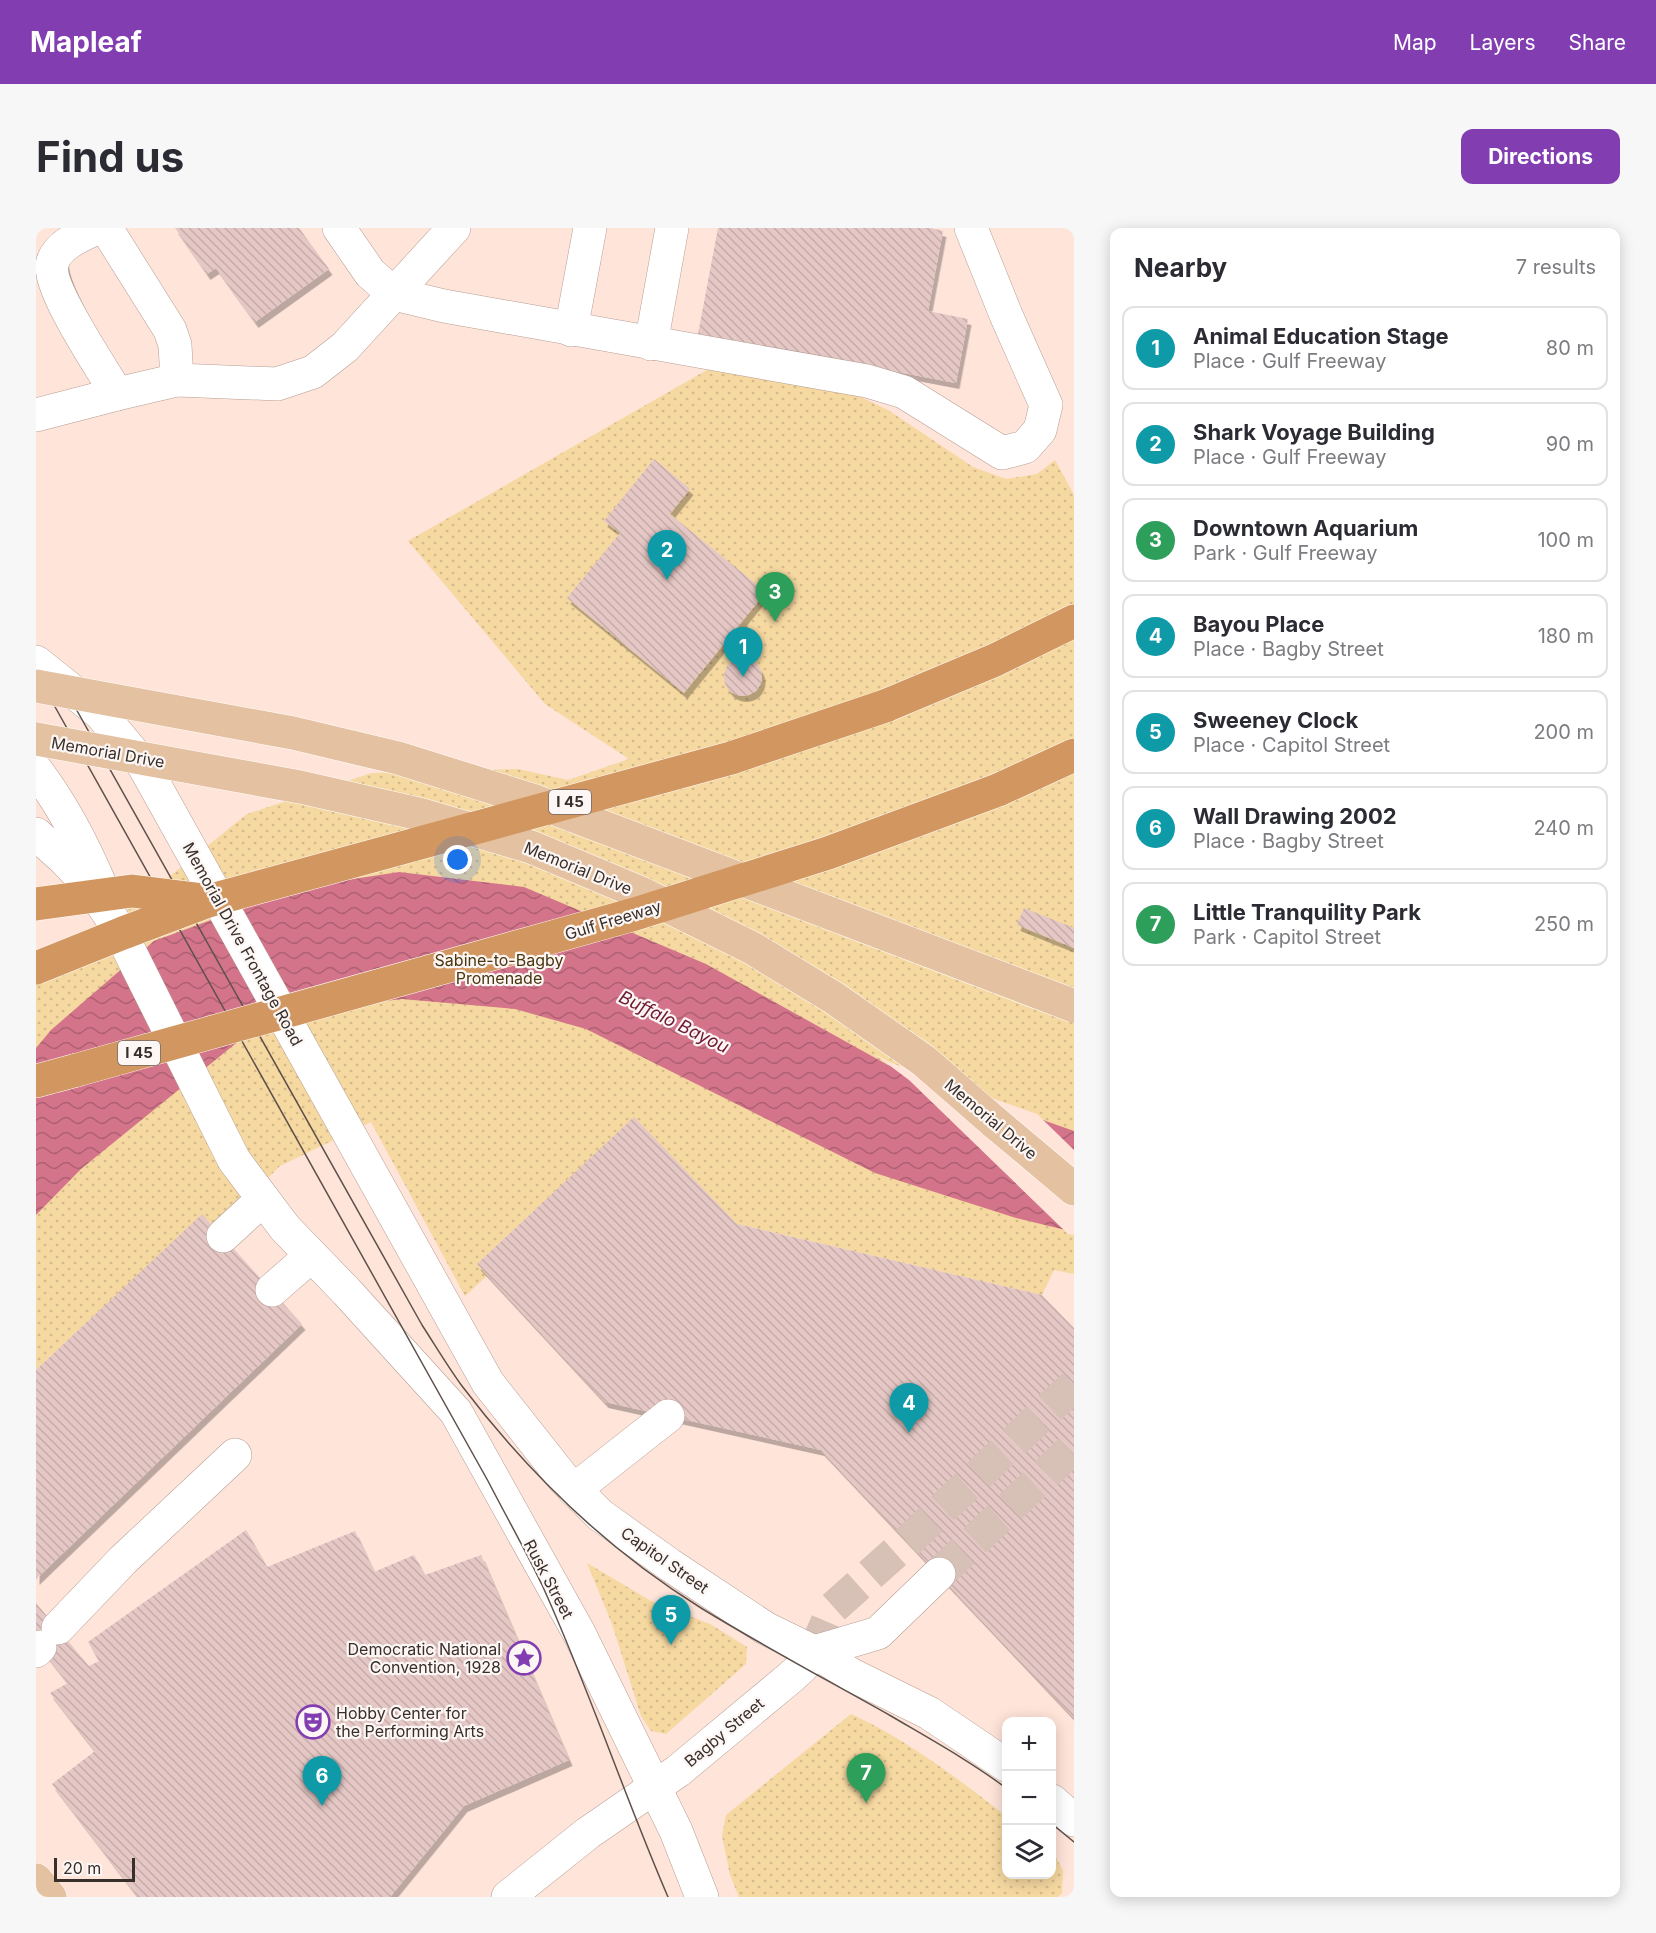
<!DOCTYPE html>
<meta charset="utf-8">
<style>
body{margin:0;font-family:Inter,sans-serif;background:#f7f7f7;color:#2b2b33}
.controls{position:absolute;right:18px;bottom:18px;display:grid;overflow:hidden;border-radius:12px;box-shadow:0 3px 15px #0003}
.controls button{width:54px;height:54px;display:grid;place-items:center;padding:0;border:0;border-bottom:2px solid #e1e1e2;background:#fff;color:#2b2b33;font:30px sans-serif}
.scale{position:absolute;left:18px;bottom:15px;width:81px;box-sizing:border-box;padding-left:6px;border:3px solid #382e2a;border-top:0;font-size:16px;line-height:21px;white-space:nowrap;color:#382e2a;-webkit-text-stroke:4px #fcf6f4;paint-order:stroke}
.you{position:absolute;left:422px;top:632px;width:21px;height:21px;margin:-15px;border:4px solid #fff;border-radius:50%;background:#1a73e8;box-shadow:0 0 0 9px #1a73e833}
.badge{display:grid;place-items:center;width:39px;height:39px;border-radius:50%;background:#823eb1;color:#fff;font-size:20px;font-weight:700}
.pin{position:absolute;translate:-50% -50px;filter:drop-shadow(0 2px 3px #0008)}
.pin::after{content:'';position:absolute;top:32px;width:21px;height:18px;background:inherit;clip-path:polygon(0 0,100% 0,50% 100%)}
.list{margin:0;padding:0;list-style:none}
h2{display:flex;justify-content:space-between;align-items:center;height:78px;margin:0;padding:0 24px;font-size:26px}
h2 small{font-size:20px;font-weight:400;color:#7c7c81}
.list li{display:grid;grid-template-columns:39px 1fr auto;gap:18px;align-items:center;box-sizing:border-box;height:84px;margin:0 12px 12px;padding:0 12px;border:2px solid #e1e1e2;border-radius:12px}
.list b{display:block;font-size:22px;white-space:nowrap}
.list p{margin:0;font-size:20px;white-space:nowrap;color:#7c7c81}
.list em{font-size:20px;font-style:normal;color:#7c7c81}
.icon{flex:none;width:33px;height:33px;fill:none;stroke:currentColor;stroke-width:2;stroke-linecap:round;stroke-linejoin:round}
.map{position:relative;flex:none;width:1038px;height:1669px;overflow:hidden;border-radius:12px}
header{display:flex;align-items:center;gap:36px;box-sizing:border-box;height:84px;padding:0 30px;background:#823eb1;color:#fff}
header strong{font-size:28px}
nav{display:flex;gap:33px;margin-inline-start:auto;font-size:21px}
.intro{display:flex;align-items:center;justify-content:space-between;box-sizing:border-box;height:144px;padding:0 36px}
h1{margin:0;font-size:42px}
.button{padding:15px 27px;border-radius:12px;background:#823eb1;color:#fff;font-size:21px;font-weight:700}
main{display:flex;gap:36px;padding:0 36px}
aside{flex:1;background:#fff;border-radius:12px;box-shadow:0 3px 15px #0003}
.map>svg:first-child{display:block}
</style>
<header>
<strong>Mapleaf</strong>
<nav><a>Map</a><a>Layers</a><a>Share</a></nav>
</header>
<div class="intro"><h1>Find us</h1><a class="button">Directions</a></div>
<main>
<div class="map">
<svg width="1038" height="1669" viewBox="0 0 1038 1669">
<defs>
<pattern id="park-dots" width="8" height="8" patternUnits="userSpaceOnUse" patternTransform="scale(1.5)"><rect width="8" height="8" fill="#f6d8a1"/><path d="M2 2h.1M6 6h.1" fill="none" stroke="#d4ba8b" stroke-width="1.8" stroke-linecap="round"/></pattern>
<pattern id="water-waves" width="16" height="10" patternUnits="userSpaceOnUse" patternTransform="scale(1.5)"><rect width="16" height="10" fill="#d4748b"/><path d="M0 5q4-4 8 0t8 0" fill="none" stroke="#ad6072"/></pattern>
<pattern id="building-back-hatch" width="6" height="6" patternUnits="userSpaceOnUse" patternTransform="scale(1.5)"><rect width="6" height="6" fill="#e5c8c5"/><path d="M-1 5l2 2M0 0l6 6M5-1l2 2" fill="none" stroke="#c5aca9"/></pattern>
<filter id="shadow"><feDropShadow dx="3.5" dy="6" stdDeviation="0" flood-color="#0004"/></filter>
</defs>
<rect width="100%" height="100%" fill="#ffe4d9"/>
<g fill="url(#park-dots)">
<polygon points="678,138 818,166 852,182 937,239 970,251 1001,246 1019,232 1038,267 1038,1046 1018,1042 1006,1067 701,996 598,890 441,1036 451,1048 429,1068 335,894 244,938 181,1001 166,987 0,1142 0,756 211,586 336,545 482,541 532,552 593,531 509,476 372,313"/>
<polygon points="551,1335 615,1373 674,1396 711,1419 710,1436 630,1506 615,1503 605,1488 576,1396"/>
<path d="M815 1486C868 1510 924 1552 970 1588V1646H1016V1622L1017 1623 1027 1643 1026 1665 1022 1669H703L694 1647 686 1608 690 1587Z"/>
</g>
<polygon fill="url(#water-waves)" points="363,644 488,659 670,736 852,837 1038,903 1038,1004 980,990 839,945 550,801 479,781 366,771 282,781 204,812 45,941 0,987 0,820 15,802 118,713 265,659"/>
<polygon fill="#ffe4d9" points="837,825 853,834 1001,886 1038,922 1038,1007 1032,1006 873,852"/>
<g fill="url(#building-back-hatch)" filter="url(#shadow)">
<polygon points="139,0 263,0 293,41 219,94 180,40 171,46"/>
<polygon points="682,0 895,0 907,3 892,83 932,91 920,155 662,106"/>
<polygon points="618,231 654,261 634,286 730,364 648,465 531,370 584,305 568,293"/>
<circle cx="707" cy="449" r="19"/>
<polygon points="988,680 1038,700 1038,720 981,697"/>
<polygon points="598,889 701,996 1006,1067 1038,1100 1038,1490 785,1222 569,1174 441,1036"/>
<polygon points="166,986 266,1096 0,1351 0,1142"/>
<polygon points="210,1302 231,1339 319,1303 338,1344 378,1327 389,1347 445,1327 533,1532 428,1578 354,1669 102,1669 16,1556 59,1523 14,1465 32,1455 0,1414 0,1375 53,1438 63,1433 52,1414"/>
</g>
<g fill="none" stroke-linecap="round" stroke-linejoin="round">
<g stroke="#d7c0b6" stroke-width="33" stroke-dasharray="33 16" stroke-linecap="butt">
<polyline points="903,1346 1038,1219"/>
<polyline points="778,1424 797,1380 872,1313 1038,1157"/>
</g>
<defs>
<g id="minor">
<path d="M61 0C46 7 23 16 17 33 8 56 67 142 81 166"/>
<polyline points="70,0 134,102 139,117 141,152"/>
<polyline points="303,0 334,45 358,66 408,78 831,153 868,164 966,225 989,219 1004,202 1010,177 970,87 935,0"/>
<polyline points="535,102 554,0"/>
<polyline points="615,116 636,0"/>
<polyline points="0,187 81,166 141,152 241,156 277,144 309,119 418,0"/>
<polyline points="0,434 64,485 108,538 452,1155 527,1250 564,1287 634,1337 729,1400 778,1424 816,1447 893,1485 970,1537"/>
<path d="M0 542C28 579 48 618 66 661"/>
<polyline points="0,606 28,631 53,657 81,698 198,932 249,1000 311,1064 420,1184 543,1405 640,1603 666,1669"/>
<polyline points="187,1008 227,971"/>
<polyline points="236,1062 275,1028"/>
<polyline points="538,1262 632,1188"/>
<polyline points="22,1400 87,1332 199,1227"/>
<polyline points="0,1423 4,1419"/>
<polyline points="1016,1573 1038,1592"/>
<polyline points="472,1669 552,1605 642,1543 755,1449 766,1439 778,1424 842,1405 903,1346"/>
</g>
<g id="major">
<polyline points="957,893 1038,961"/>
<polyline points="0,1652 14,1669"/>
</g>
<g id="highway">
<polyline points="849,478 959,432 1038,393"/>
<polyline points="962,562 1038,527"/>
<polyline points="0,853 41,842"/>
</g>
</defs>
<use href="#minor" stroke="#b69d93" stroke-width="34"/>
<use href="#major" stroke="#fff" stroke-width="34"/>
<use href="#highway" stroke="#fff" stroke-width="34"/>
<use href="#minor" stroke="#fff" stroke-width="33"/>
<use href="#major" stroke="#e4c1a0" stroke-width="33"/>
<use href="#highway" stroke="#d29760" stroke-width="33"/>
<g stroke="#5e514c" stroke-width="1.5">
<path d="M35 472 386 1097C399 1117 412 1139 426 1158 492 1245 572 1322 665 1380 727 1418 791 1452 855 1488 894 1511 934 1533 970 1560"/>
<path d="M18 477 452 1253C470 1288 490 1323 507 1359 553 1461 588 1567 632 1669"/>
<polyline points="1016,1596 1038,1614"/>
</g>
<defs>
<g id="major-bridge">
<polyline points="0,458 257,505 362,530 496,572 1038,778"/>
<polyline points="0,511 264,559 383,586 495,619 607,666 716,720 798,770 888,833 957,893"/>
</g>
<g id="highway-bridge">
<polyline points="0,676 96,663 168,672"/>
<polyline points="0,740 87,705 172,673 695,530 849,478"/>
<polyline points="41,842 599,686 792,625 962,562"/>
</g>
</defs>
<use href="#major-bridge" stroke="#fff" stroke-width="34" stroke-linecap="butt"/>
<use href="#highway-bridge" stroke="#fff" stroke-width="34" stroke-linecap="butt"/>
<use href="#major-bridge" stroke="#e4c1a0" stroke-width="33"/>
<use href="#highway-bridge" stroke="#d29760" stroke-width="33"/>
</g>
<defs>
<symbol id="sight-ring" viewBox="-11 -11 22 22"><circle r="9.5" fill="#fcf6f4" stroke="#823eb1" stroke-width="1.5"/><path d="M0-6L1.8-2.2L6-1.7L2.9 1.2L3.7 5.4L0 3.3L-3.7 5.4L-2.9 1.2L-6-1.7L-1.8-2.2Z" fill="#823eb1"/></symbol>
<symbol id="theatre-ring" viewBox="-11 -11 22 22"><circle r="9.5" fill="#fcf6f4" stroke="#823eb1" stroke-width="1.5"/><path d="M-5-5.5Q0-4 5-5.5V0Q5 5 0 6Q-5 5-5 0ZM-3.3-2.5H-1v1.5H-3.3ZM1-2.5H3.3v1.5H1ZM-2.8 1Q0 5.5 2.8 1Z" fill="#823eb1"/></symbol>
</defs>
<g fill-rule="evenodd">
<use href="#sight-ring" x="469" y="1411" width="38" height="38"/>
<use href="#theatre-ring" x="258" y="1475" width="38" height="38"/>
</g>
<g text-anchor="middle" stroke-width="4.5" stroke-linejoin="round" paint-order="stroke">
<g fill="#fcf6f4" stroke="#736a67" stroke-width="1.5">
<rect x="513" y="562" width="42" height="24" rx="4.5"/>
<rect x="82" y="813" width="42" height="24" rx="4.5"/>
</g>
<g font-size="15" font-weight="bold" fill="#382e2a">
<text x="534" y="579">I 45</text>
<text x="103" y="830">I 45</text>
</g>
<g font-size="16" fill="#382e2a" stroke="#fcf6f4">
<text transform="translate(72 524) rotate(10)" y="6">Memorial Drive</text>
<text transform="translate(542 640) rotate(22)" y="6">Memorial Drive</text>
<text transform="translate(577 692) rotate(-17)" y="6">Gulf Freeway</text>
<text transform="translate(207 716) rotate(61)" y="6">Memorial Drive Frontage Road</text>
<text transform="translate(955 891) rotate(40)" y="6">Memorial Drive</text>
<text transform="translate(629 1332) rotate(35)" y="6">Capitol Street</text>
<text transform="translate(513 1351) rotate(62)" y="6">Rusk Street</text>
<text transform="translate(688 1504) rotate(-40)" y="6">Bagby Street</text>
</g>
<g font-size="16" fill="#4a360f" stroke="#fcf6f4">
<text x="463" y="738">Sabine-to-Bagby<tspan x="463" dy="18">Promenade</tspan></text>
</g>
<g font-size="16" fill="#382e2a" stroke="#fcf6f4" text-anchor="end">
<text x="465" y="1427">Democratic National<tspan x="465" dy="18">Convention, 1928</tspan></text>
<text x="300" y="1491" text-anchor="start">Hobby Center for<tspan x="300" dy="18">the Performing Arts</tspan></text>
</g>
<g font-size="18" font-style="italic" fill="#6e1835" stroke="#fcf6f4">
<text transform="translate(638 794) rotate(26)" y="6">Buffalo Bayou</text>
</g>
</g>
</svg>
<div class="controls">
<button>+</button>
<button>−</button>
<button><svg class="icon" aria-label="layers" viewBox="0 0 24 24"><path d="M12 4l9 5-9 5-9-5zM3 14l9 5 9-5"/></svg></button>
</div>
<div class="scale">20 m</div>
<div class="you"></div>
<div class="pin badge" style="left:707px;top:449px;background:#0f9aa8">1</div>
<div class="pin badge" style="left:631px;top:352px;background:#0f9aa8">2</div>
<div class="pin badge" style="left:739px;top:394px;background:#2e9e5b">3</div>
<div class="pin badge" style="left:873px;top:1205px;background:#0f9aa8">4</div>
<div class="pin badge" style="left:635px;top:1417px;background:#0f9aa8">5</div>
<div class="pin badge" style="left:286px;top:1578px;background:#0f9aa8">6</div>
<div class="pin badge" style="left:830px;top:1575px;background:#2e9e5b">7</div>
</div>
<aside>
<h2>Nearby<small>7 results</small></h2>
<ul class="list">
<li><span class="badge" style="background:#0f9aa8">1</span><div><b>Animal Education Stage</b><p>Place · Gulf Freeway</p></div><em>80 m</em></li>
<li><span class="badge" style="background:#0f9aa8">2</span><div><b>Shark Voyage Building</b><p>Place · Gulf Freeway</p></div><em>90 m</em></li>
<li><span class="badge" style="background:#2e9e5b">3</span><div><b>Downtown Aquarium</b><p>Park · Gulf Freeway</p></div><em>100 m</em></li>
<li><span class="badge" style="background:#0f9aa8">4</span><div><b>Bayou Place</b><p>Place · Bagby Street</p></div><em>180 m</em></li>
<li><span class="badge" style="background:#0f9aa8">5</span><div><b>Sweeney Clock</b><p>Place · Capitol Street</p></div><em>200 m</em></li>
<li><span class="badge" style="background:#0f9aa8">6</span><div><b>Wall Drawing 2002</b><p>Place · Bagby Street</p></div><em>240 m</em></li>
<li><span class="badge" style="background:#2e9e5b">7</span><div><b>Little Tranquility Park</b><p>Park · Capitol Street</p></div><em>250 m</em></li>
</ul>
</aside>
</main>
